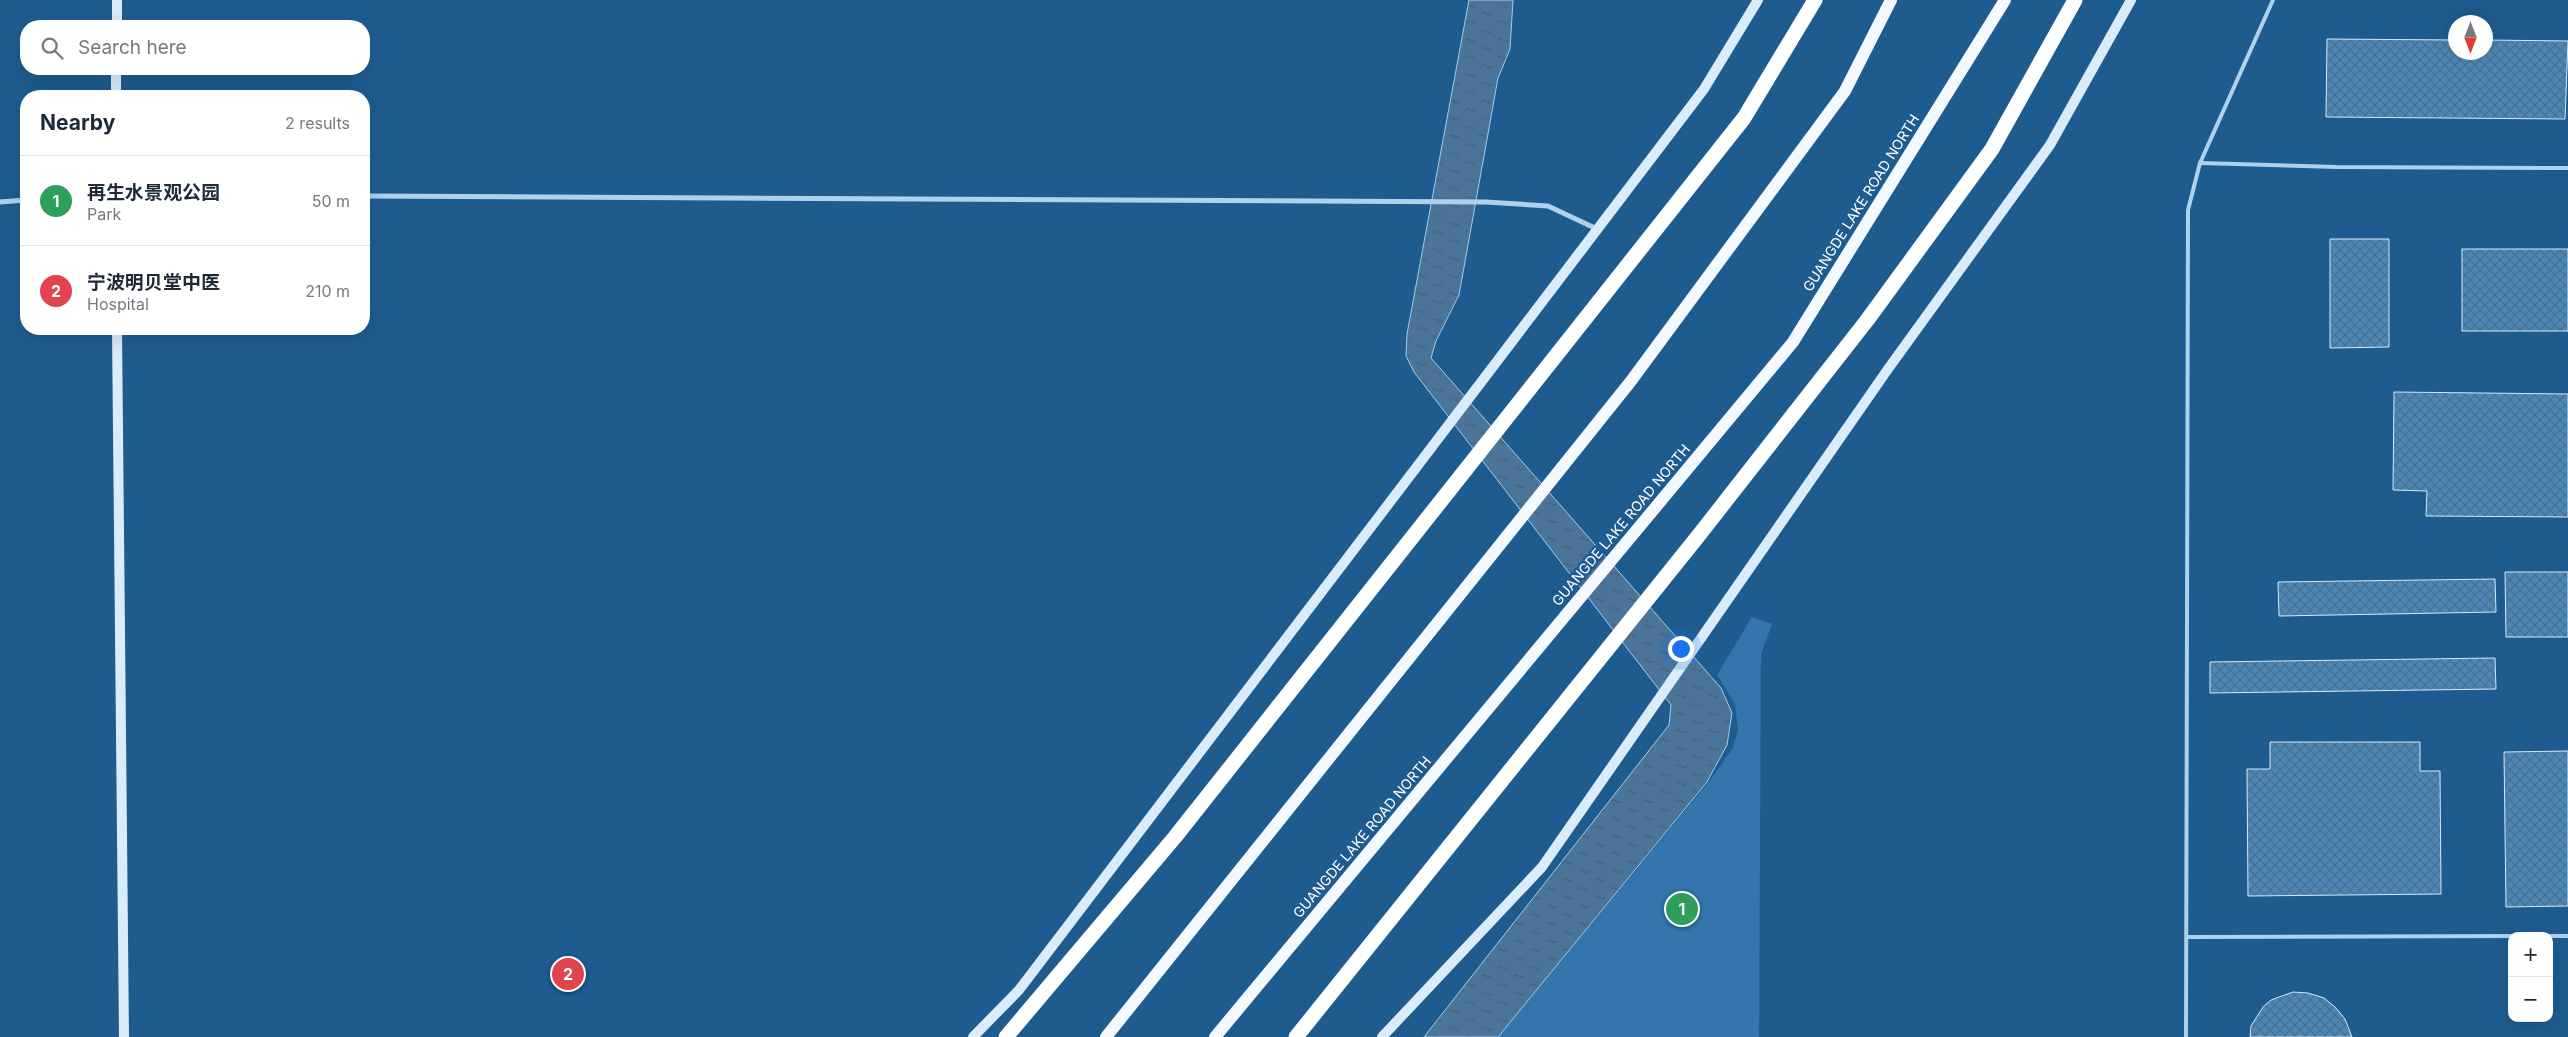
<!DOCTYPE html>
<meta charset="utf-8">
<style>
body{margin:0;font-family:Inter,"Noto Sans SC",sans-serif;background:#f2f2f3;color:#1f2937}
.controls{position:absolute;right:15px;bottom:15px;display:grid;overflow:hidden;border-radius:10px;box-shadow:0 5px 20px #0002}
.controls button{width:45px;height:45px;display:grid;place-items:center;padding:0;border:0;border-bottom:1px solid #e0e1e3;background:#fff;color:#1f2937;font:25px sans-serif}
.compass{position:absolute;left:2448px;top:15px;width:45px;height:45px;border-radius:50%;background:#fff;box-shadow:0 5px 20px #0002;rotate:180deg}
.you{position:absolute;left:1680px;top:648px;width:18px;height:18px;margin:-12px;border:4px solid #fff;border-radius:50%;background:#1a73e8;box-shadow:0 0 0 8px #1a73e833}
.badge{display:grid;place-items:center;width:32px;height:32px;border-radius:50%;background:#826e4f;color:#fff;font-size:16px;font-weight:700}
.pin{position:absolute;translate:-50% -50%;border:2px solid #fff;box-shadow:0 1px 5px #0006}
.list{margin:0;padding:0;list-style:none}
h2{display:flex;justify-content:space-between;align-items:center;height:65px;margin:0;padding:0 20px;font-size:21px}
h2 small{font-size:16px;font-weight:400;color:#747a83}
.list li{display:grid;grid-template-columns:32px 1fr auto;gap:15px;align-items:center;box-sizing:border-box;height:90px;padding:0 20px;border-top:1px solid #e0e1e3}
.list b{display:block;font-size:19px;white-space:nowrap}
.list p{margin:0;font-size:16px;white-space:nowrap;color:#747a83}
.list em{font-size:16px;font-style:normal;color:#747a83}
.icon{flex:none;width:28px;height:28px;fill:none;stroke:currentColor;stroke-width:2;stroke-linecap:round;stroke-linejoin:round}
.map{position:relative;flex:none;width:2568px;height:1037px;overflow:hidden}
.search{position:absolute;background:#fff;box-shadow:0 5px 20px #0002;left:20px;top:20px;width:350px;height:55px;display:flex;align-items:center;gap:12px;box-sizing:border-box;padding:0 18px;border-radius:20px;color:#747a83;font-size:19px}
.panel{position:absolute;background:#fff;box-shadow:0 5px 20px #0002;left:20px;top:90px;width:350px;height:245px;border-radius:20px}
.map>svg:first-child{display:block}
</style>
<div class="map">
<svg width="2568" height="1037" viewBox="0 0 2568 1037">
<defs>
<pattern id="water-ripples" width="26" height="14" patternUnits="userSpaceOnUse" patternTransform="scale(1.25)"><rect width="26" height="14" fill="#4a7599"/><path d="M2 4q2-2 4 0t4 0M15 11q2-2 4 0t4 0" fill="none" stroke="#4b5e6f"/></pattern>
<pattern id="building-cross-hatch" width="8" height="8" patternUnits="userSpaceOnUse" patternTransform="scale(1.25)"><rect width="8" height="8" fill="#4b87b8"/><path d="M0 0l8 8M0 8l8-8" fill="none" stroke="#4b6f8d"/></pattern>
</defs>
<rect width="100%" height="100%" fill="#1e5c90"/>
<polygon fill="#3276ad" points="1752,617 1772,624 1761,654 1759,1037 1498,1037 1709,782 1733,748 1738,730 1735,704 1717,675"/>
<polygon fill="url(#water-ripples)" stroke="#a1cdef" points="1469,0 1513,0 1510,49 1498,78 1459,295 1436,341 1431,358 1721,688 1732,713 1727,745 1707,782 1498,1037 1424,1037 1669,725 1671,705 1414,372 1406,356 1407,334"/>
<g fill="url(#building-cross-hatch)" stroke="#d3e9fa">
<polygon points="2327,39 2456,40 2456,52 2486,52 2486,40 2568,41 2565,119 2326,117"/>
<polygon points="2330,239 2389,239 2389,347 2330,348"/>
<rect x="2462" y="249" width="106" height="82"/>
<polygon points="2394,392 2568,394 2568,517 2426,516 2427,491 2393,490"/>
<polygon points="2505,572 2568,572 2568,637 2506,637"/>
<polygon points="2495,579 2496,612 2279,616 2278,582"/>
<polygon points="2495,658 2496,689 2210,693 2210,662"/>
<polygon points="2270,742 2420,742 2420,771 2440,771 2441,894 2248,896 2247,769 2270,769"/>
<polygon points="2568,751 2568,906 2506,907 2504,752"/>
<polygon points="2293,992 2308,993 2324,998 2335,1007 2345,1019 2352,1037 2250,1037 2251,1026 2263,1007 2271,1000"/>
</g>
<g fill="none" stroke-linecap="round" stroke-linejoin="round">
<g stroke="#aed1ed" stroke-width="4">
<polyline points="2200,163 2336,167 2568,168"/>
<polyline points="2549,936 2568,936"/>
<polyline points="2187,937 2512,936"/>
<polyline points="2186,1037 2188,210 2200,163 2273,0"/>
</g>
<g stroke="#aed1ed" stroke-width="5">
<polyline points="364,196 1486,202 1548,206 1597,229"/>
<polyline points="0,202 26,200"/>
</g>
<g stroke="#daebfa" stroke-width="10">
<polyline points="117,26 117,0"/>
<polyline points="116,96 116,69"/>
<polyline points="117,329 124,1037"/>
<polyline points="973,1037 1019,990 1704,89 1758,0"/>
<polyline points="1382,1037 1542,867 1888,369 2050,145 2131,0"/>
</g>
<g stroke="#f4f9ff" stroke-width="12">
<polyline points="1106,1037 1631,381 1845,91 1891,0"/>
<polyline points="1215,1037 1793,342 2005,0"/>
</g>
<g stroke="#fff" stroke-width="15">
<polyline points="1006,1037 1175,837 1744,118 1815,0"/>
<polyline points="1296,1037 1699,535 1868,319 1992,149 2075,0"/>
</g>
</g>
<g text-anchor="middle" stroke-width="5" stroke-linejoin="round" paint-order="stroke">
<g font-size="14" fill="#fff" stroke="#1e5c90">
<text transform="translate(1861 203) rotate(-58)" y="5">GUANGDE LAKE ROAD NORTH</text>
<text transform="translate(1621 525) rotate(-50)" y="5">GUANGDE LAKE ROAD NORTH</text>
<text transform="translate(1362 837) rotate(-50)" y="5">GUANGDE LAKE ROAD NORTH</text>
</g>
</g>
</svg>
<div class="controls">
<button>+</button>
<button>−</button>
</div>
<svg class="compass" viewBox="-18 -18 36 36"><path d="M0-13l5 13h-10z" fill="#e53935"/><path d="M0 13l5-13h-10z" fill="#747a83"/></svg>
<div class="you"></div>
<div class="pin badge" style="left:1682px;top:909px;background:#2e9e5b">1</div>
<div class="pin badge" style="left:568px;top:974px;background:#e0444e">2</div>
<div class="search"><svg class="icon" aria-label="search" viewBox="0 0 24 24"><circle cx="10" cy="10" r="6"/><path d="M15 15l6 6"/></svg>Search here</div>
<section class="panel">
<h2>Nearby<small>2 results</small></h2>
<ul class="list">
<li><span class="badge" style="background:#2e9e5b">1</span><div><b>再生水景观公园</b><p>Park</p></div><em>50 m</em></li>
<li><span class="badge" style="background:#e0444e">2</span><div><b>宁波明贝堂中医</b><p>Hospital</p></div><em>210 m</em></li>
</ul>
</section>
</div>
